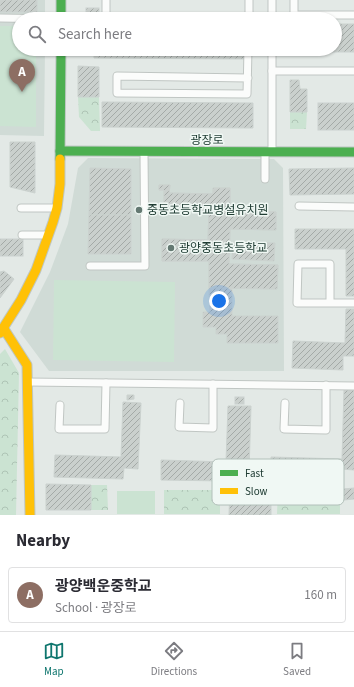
<!DOCTYPE html>
<meta charset="utf-8">
<style>
body{margin:0;font-family:"Source Sans 3","Noto Sans KR",sans-serif;background:#f2f2f3;color:#2b2b33}
.you{position:absolute;left:219px;top:301px;width:14px;height:14px;margin:-10px;border:3px solid #fff;border-radius:50%;background:#1a73e8;box-shadow:0 0 0 6px #1a73e833}
.badge{display:grid;place-items:center;width:26px;height:26px;border-radius:50%;background:#0f766e;color:#fff;font-size:13px;font-weight:700}
.pin{position:absolute;translate:-50% -33px;filter:drop-shadow(0 1px 2px #0008)}
.pin::after{content:'';position:absolute;top:21px;width:14px;height:12px;background:inherit;clip-path:polygon(0 0,100% 0,50% 100%)}
.list{margin:0;padding:0;list-style:none}
h2{display:flex;justify-content:space-between;align-items:center;height:52px;margin:0;padding:0 16px;font-size:17px}
h2 small{font-size:13px;font-weight:400;color:#7c7c81}
.list li{display:grid;grid-template-columns:26px 1fr auto;gap:12px;align-items:center;box-sizing:border-box;height:56px;margin:0 8px 8px;padding:0 8px;border:1px solid #e1e1e2;border-radius:4px}
.list b{display:block;font-size:15px;white-space:nowrap}
.list p{margin:0;font-size:13px;white-space:nowrap;color:#7c7c81}
.list em{font-size:13px;font-style:normal;color:#7c7c81}
.icon{flex:none;width:22px;height:22px;fill:none;stroke:currentColor;stroke-width:2;stroke-linecap:round;stroke-linejoin:round}
.map{position:relative;flex:none;width:354px;height:515px;overflow:hidden}
.search{position:absolute;background:#fff;box-shadow:0 1px 3px #0004;left:12px;right:12px;top:12px;height:44px;display:flex;align-items:center;gap:10px;box-sizing:border-box;padding:0 14px;border-radius:22px;color:#7c7c81;font-size:15px}
.sheet{height:116px;background:#fff}
nav{display:flex;justify-content:space-around;align-items:center;box-sizing:border-box;height:56px;border-top:1px solid #e1e1e2;background:#fff;font-size:11px;color:#7c7c81}
nav a{display:grid;justify-items:center;gap:2px}
nav .on{color:#0f766e}
.map>svg:first-child{display:block}
</style>
<div class="map">
<svg width="354" height="515" viewBox="0 0 354 515">
<defs>
<pattern id="forest-crowns" width="20" height="18" patternUnits="userSpaceOnUse"><rect width="20" height="18" fill="#cbe3d2"/><path d="M2 6a3 3 0 1 1 6 0M12 15a3 3 0 1 1 6 0" fill="none" stroke="#aec4b5"/></pattern>
<pattern id="building-hatch" width="6" height="6" patternUnits="userSpaceOnUse"><rect width="6" height="6" fill="#cad0cd"/><path d="M-1 1l2-2M0 6l6-6M5 7l2-2" fill="none" stroke="#a4aaa7"/></pattern>
</defs>
<rect width="100%" height="100%" fill="#e3e9e6"/>
<g fill="#d0dbd6">
<polygon points="0,0 45,0 45,19 19,19 19,49 45,49 44,136 0,135"/>
<polygon points="88,158 274,159 283,168 284,371 49,371 20,332 50,272 68,224 78,168"/>
</g>
<g fill="url(#forest-crowns)">
<polygon points="78,97 99,97 100,131 91,131 79,117"/>
<polygon points="290,112 307,112 306,129 290,129"/>
<polygon points="5,349 19,373 16,515 0,515 0,354"/>
<polygon points="91,485 107,485 108,510 91,510"/>
<polygon points="278,489 340,489 340,514 277,514"/>
<rect x="164" y="490" width="56" height="24"/>
</g>
<g fill="#cbe3d2">
<polygon points="0,26 19,26 19,49 36,49 36,127 0,126"/>
<polygon points="54,280 175,282 174,362 53,360"/>
<rect x="117" y="491" width="38" height="23"/>
</g>
<g fill="url(#building-hatch)" stroke="#cbd2cf">
<rect x="0" y="0" width="37" height="12"/>
<rect x="86" y="8" width="13" height="11"/>
<polygon points="335,24 354,24 354,52 284,52 284,49 335,49"/>
<polygon points="94,49 246,49 246,59 94,58"/>
<polygon points="78,66 99,67 99,97 78,97"/>
<polygon points="290,80 299,80 300,89 307,89 307,112 290,112"/>
<polygon points="102,102 253,103 253,128 102,127"/>
<rect x="318" y="103" width="36" height="27"/>
<polygon points="10,142 35,142 35,193 10,187"/>
<polygon points="90,168 131,169 131,215 89,215"/>
<polygon points="354,168 354,194 290,195 289,169"/>
<polygon points="159,185 170,185 169,193 213,194 213,188 230,188 230,211 276,212 276,230 230,229 229,264 278,265 277,289 209,288 209,261 162,261 162,239 208,240 209,210 164,210 164,190 159,190"/>
<polygon points="159,185 170,185 169,193 213,194 213,188 230,188 230,211 276,212 276,230 230,229 229,264 278,265 277,289 209,288 209,261 162,261 162,239 208,240 209,210 164,210 164,190 159,190"/>
<polygon points="89,215 131,215 131,254 88,254"/>
<polygon points="295,229 354,229 354,296 346,296 346,249 295,249"/>
<rect x="0" y="239" width="23" height="17"/>
<polygon points="233,242 275,243 274,261 232,259"/>
<polygon points="4,271 14,279 0,298 0,272"/>
<polygon points="209,288 232,288 232,316 278,316 278,343 227,343 227,334 216,334 216,327 203,327 203,312 210,312"/>
<polygon points="346,309 354,309 354,356 343,356 343,370 292,368 293,341 345,343"/>
<polygon points="344,390 354,390 354,470 341,469 341,483 271,481 271,457 342,459"/>
<polygon points="127,395 134,395 134,399 127,400"/>
<rect x="235" y="397" width="9" height="7"/>
<polygon points="123,402 141,403 138,469 124,468 123,479 54,477 55,455 121,457"/>
<polygon points="228,406 251,406 249,472 226,472 226,481 161,480 161,460 226,462"/>
<polygon points="46,484 91,485 91,510 46,510"/>
<polygon points="230,488 271,489 271,515 229,515"/>
<polygon points="354,488 354,499 344,500 343,489"/>
</g>
<g fill="none" stroke-linecap="round" stroke-linejoin="round">
<defs>
<g id="lane">
<polyline points="294,0 294,15 354,15"/>
<polyline points="0,18 60,19"/>
<polyline points="106,19 106,0"/>
<polyline points="249,19 249,0"/>
<polyline points="272,19 272,0"/>
<polyline points="272,71 354,71"/>
<polyline points="248,78 117,76 117,93 247,94 248,49"/>
<polyline points="265,152 265,179"/>
<polyline points="272,152 272,49"/>
<polyline points="299,206 354,207"/>
<polyline points="21,208 55,208"/>
<polyline points="22,235 47,235"/>
<polyline points="90,266 145,266 144,152"/>
<polyline points="330,303 330,264 298,264 297,303 354,303"/>
<polyline points="28,382 354,386"/>
<polyline points="180,403 179,427 213,428 213,384"/>
<polyline points="285,403 284,429 326,430 326,385"/>
<polyline points="60,405 59,429 105,429 106,383"/>
</g>
<g id="fast">
<polyline points="61,0 61,19"/>
<polyline points="60,151 354,152"/>
<polyline points="60,159 61,49"/>
</g>
<g id="slow">
<polyline points="4,329 27,365 30,515"/>
<polyline points="0,333 21,300 36,270 53,222 57,208 60,184 60,159"/>
</g>
</defs>
<use href="#lane" stroke="#c0c6c3" stroke-width="9"/>
<use href="#fast" stroke="#bec7c3" stroke-width="11"/>
<use href="#slow" stroke="#bec7c3" stroke-width="11"/>
<use href="#lane" stroke="#fbfcfb" stroke-width="7"/>
<use href="#fast" stroke="#4caf50" stroke-width="9"/>
<use href="#slow" stroke="#ffc107" stroke-width="9"/>
</g>
<g fill="#647972" stroke="#f0f8f4" stroke-width="1.5">
<circle cx="139" cy="210" r="4"/>
<circle cx="171" cy="248" r="4"/>
</g>
<g text-anchor="middle" stroke-width="3" stroke-linejoin="round" paint-order="stroke">
<g font-size="12" fill="#203d34" stroke="#f0f8f4">
<text x="207" y="144">광장로</text>
</g>
<g font-size="12" fill="#203d34" stroke="#f0f8f4" text-anchor="start">
<text x="147" y="214">중동초등학교병설유치원</text>
<text x="179" y="252">광양중동초등학교</text>
</g>
</g>
<rect x="212" y="459" width="132" height="46" rx="6" fill="#f0f8f4" stroke="#b2c0ba" stroke-width="1"/>
<rect x="220" y="470" width="18" height="6" fill="#4caf50"/>
<rect x="220" y="488" width="18" height="6" fill="#ffc107"/>
<g font-size="11" fill="#203d34">
<text x="245" y="477">Fast</text>
<text x="245" y="495">Slow</text>
</g>
</svg>
<div class="you"></div>
<div class="pin badge" style="left:22px;top:92px;background:#8d6e63">A</div>
<div class="search"><svg class="icon" aria-label="search" viewBox="0 0 24 24"><circle cx="10" cy="10" r="6"/><path d="M15 15l6 6"/></svg>Search here</div>
</div>
<section class="sheet">
<h2>Nearby<small></small></h2>
<ul class="list">
<li><span class="badge" style="background:#8d6e63">A</span><div><b>광양백운중학교</b><p>School · 광장로</p></div><em>160 m</em></li>
</ul>
</section>
<nav>
<a class="on"><svg class="icon" aria-label="map" viewBox="0 0 24 24"><path d="M3 6l6-2 6 2 6-2v14l-6 2-6-2-6 2zM9 4v14M15 6v14"/></svg>Map</a>
<a><svg class="icon" aria-label="directions" viewBox="0 0 24 24"><path d="M12 3l9 9-9 9-9-9zM9 14v-3h6M13 9l2 2-2 2"/></svg>Directions</a>
<a><svg class="icon" aria-label="saved" viewBox="0 0 24 24"><path d="M7 4h10v16l-5-4-5 4z"/></svg>Saved</a>
</nav>
